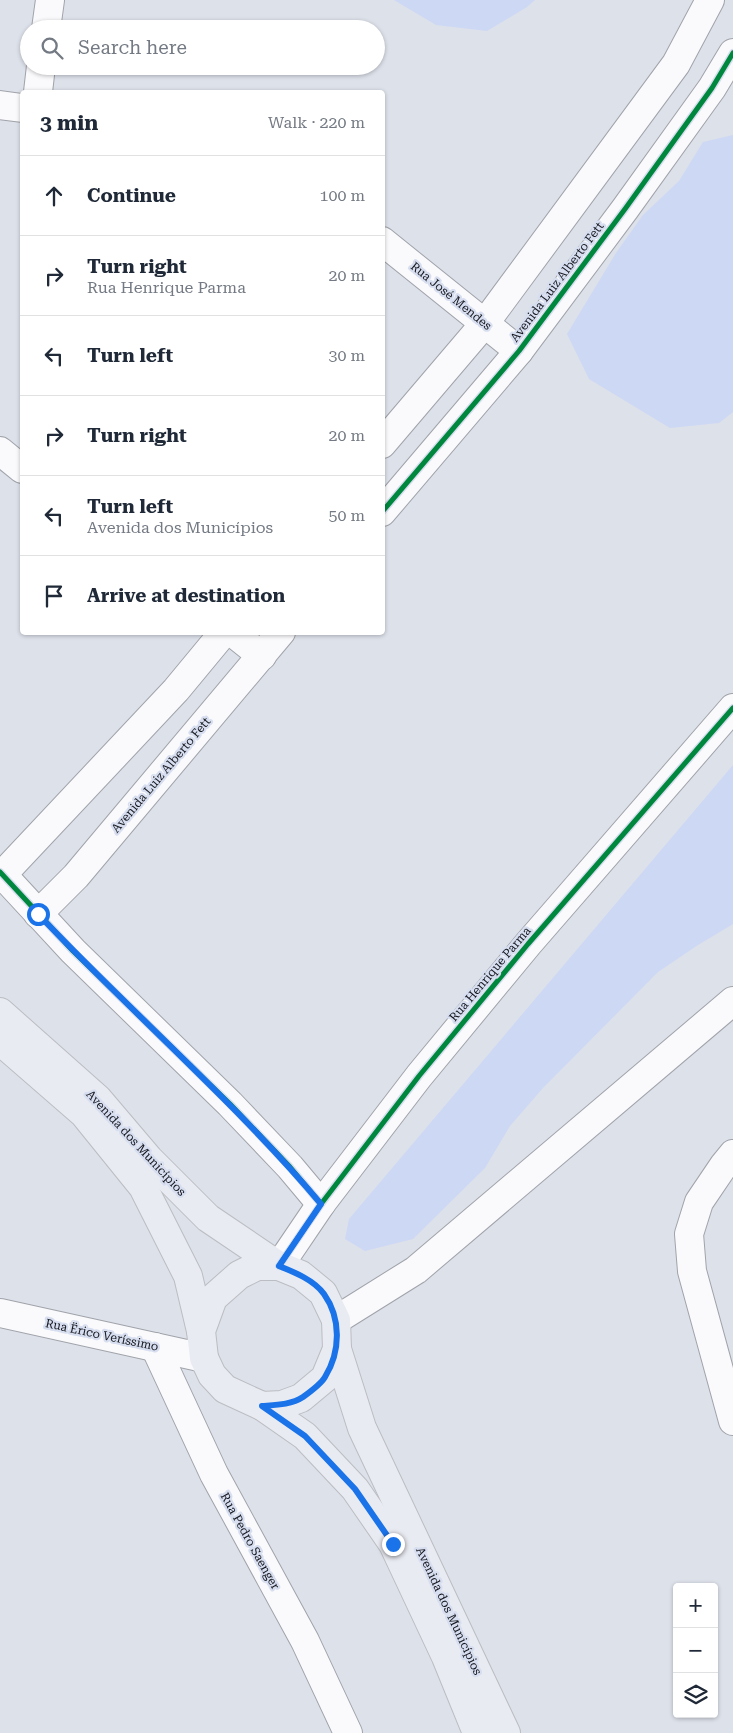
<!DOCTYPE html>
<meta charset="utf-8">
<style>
body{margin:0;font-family:"Roboto Serif",serif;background:#f2f2f3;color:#1f2937}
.controls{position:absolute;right:15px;bottom:15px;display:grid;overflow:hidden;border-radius:5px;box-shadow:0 1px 4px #0004}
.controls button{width:45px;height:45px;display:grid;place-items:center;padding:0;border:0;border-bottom:1px solid #e0e1e3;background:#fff;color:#1f2937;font:25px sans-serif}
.stop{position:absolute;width:15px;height:15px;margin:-11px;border:4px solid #1a73e8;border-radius:50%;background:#fff}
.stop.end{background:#1a73e8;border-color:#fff;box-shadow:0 1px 5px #0008}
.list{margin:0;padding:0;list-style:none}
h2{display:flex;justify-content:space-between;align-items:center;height:65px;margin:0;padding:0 20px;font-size:21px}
h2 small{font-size:16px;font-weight:400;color:#747a83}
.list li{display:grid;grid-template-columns:32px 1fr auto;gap:15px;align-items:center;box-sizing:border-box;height:80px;padding:0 20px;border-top:1px solid #e0e1e3}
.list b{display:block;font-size:19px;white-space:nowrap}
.list p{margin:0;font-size:16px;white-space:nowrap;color:#747a83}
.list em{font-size:16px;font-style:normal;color:#747a83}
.icon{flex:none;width:28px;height:28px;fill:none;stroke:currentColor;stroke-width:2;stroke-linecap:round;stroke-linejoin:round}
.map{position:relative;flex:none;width:733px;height:1733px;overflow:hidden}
.search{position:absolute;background:#fff;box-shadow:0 1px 4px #0004;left:20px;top:20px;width:365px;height:55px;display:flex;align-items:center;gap:12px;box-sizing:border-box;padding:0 18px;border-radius:28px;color:#747a83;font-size:19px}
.panel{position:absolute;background:#fff;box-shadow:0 1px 4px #0004;left:20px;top:90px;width:365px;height:545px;border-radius:5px}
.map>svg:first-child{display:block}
</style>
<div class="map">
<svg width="733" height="1733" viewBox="0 0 733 1733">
<rect width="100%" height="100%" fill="#dde1ea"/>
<g fill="#cdd8f4">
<polygon points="394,0 535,0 527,7 487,31 436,25"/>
<polygon points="733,135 733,412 719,423 670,428 589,379 567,334 616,253 643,215 679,181 703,142"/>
<polygon points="733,765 733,924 698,945 658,972 543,1088 510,1126 485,1168 413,1239 365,1251 345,1239 349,1219"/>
</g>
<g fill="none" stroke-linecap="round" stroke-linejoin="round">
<defs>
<g id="minor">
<polyline points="46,29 50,0"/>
<polyline points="38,92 41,66"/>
<polyline points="0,105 22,108"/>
<polyline points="382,241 519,351"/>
<polyline points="382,444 485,323 676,64 710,0"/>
<polyline points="0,451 22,469"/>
<polyline points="382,512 519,351 625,209 712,88 733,53"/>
<polyline points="232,632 262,656"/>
<polyline points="0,872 73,951 230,1104 290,1167 321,1204"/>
<polyline points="3,874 176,690 224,632"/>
<polyline points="38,914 76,876 281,632"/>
<polyline points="733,1154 724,1165 699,1202 689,1234 692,1271 733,1421"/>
<polyline points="279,1266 321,1204 419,1076 528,944 733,708"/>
<polyline points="0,1313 204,1358"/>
<polyline points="336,1320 416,1270 733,1001"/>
<polyline points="155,1347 214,1474 305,1641 348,1733"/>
</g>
<g id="major">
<polyline points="0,1012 98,1099 149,1159 208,1218 279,1266"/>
<polyline points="0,1041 84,1114 143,1187 188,1276 201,1331"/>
<polygon points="257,1266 279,1266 301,1275 323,1293 336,1320 337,1349 325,1378 301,1398 282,1405 262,1406 225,1389 212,1375 204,1358 201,1331 213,1298 239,1275"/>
<polyline points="337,1349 362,1428 506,1733"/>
<polyline points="262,1406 305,1436 355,1489 393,1544 446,1657 477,1733"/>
</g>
</defs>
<use href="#minor" stroke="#a0a3aa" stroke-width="30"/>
<use href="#major" stroke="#bbbdc2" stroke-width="30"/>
<use href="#minor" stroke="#fafafc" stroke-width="28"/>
<use href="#major" stroke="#e9ebf2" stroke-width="28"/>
<defs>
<g id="cycleway">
<polyline points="382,512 519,351 625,209 712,88 733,53"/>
<polyline points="0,872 73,951 230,1104 290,1167 321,1204"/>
<polyline points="279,1266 321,1204 419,1076 528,944 733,708"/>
</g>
</defs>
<use href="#cycleway" stroke="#d7def0" stroke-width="8"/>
<use href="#cycleway" stroke="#00873e" stroke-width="5"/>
</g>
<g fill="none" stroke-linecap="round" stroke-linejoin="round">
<path stroke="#1a73e8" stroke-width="6" d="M38 914C131 1012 234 1101 321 1204L279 1266C294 1272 314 1280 324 1294 341 1318 341 1351 325 1377 321 1384 310 1392 303 1397 291 1405 275 1405 262 1406L305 1436 355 1489 393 1544"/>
</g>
<g text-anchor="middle" stroke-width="4.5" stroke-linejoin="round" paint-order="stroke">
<g font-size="12" fill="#15171e" stroke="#d7def0">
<text transform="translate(557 282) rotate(-53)" y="4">Avenida Luiz Alberto Fett</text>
<text transform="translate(451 296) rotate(39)" y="4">Rua José Mendes</text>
<text transform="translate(161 775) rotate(-50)" y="4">Avenida Luiz Alberto Fett</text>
<text transform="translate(490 974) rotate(-50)" y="4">Rua Henrique Parma</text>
<text transform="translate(136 1143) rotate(47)" y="4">Avenida dos Municípios</text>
<text transform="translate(102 1335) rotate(12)" y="4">Rua Ërico Veríssimo</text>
<text transform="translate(250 1541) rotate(61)" y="4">Rua Pedro Saenger</text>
<text transform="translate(449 1611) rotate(65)" y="4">Avenida dos Municípios</text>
</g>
</g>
</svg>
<div class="controls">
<button>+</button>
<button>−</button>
<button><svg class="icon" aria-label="layers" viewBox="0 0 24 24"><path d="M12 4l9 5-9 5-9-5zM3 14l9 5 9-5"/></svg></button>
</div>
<div class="stop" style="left:38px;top:914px"></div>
<div class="stop end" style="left:393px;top:1544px"></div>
<div class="search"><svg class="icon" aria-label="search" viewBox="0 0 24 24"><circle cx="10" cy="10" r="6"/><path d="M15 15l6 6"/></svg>Search here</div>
<section class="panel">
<h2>3 min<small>Walk · 220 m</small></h2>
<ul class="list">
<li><svg class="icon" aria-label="ahead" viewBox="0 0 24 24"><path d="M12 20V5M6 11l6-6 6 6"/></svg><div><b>Continue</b></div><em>100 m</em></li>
<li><svg class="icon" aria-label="right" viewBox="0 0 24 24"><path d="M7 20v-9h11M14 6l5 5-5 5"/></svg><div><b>Turn right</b><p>Rua Henrique Parma</p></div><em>20 m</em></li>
<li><svg class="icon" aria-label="left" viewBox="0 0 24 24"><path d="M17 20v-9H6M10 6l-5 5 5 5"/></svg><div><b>Turn left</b></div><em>30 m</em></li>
<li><svg class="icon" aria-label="right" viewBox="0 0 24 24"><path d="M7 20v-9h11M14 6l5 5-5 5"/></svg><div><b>Turn right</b></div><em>20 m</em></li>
<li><svg class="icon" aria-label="left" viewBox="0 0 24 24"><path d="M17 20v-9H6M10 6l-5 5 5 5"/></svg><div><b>Turn left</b><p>Avenida dos Municípios</p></div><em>50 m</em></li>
<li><svg class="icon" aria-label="arrive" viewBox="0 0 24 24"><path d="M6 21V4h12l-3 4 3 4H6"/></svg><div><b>Arrive at destination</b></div></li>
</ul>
</section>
</div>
